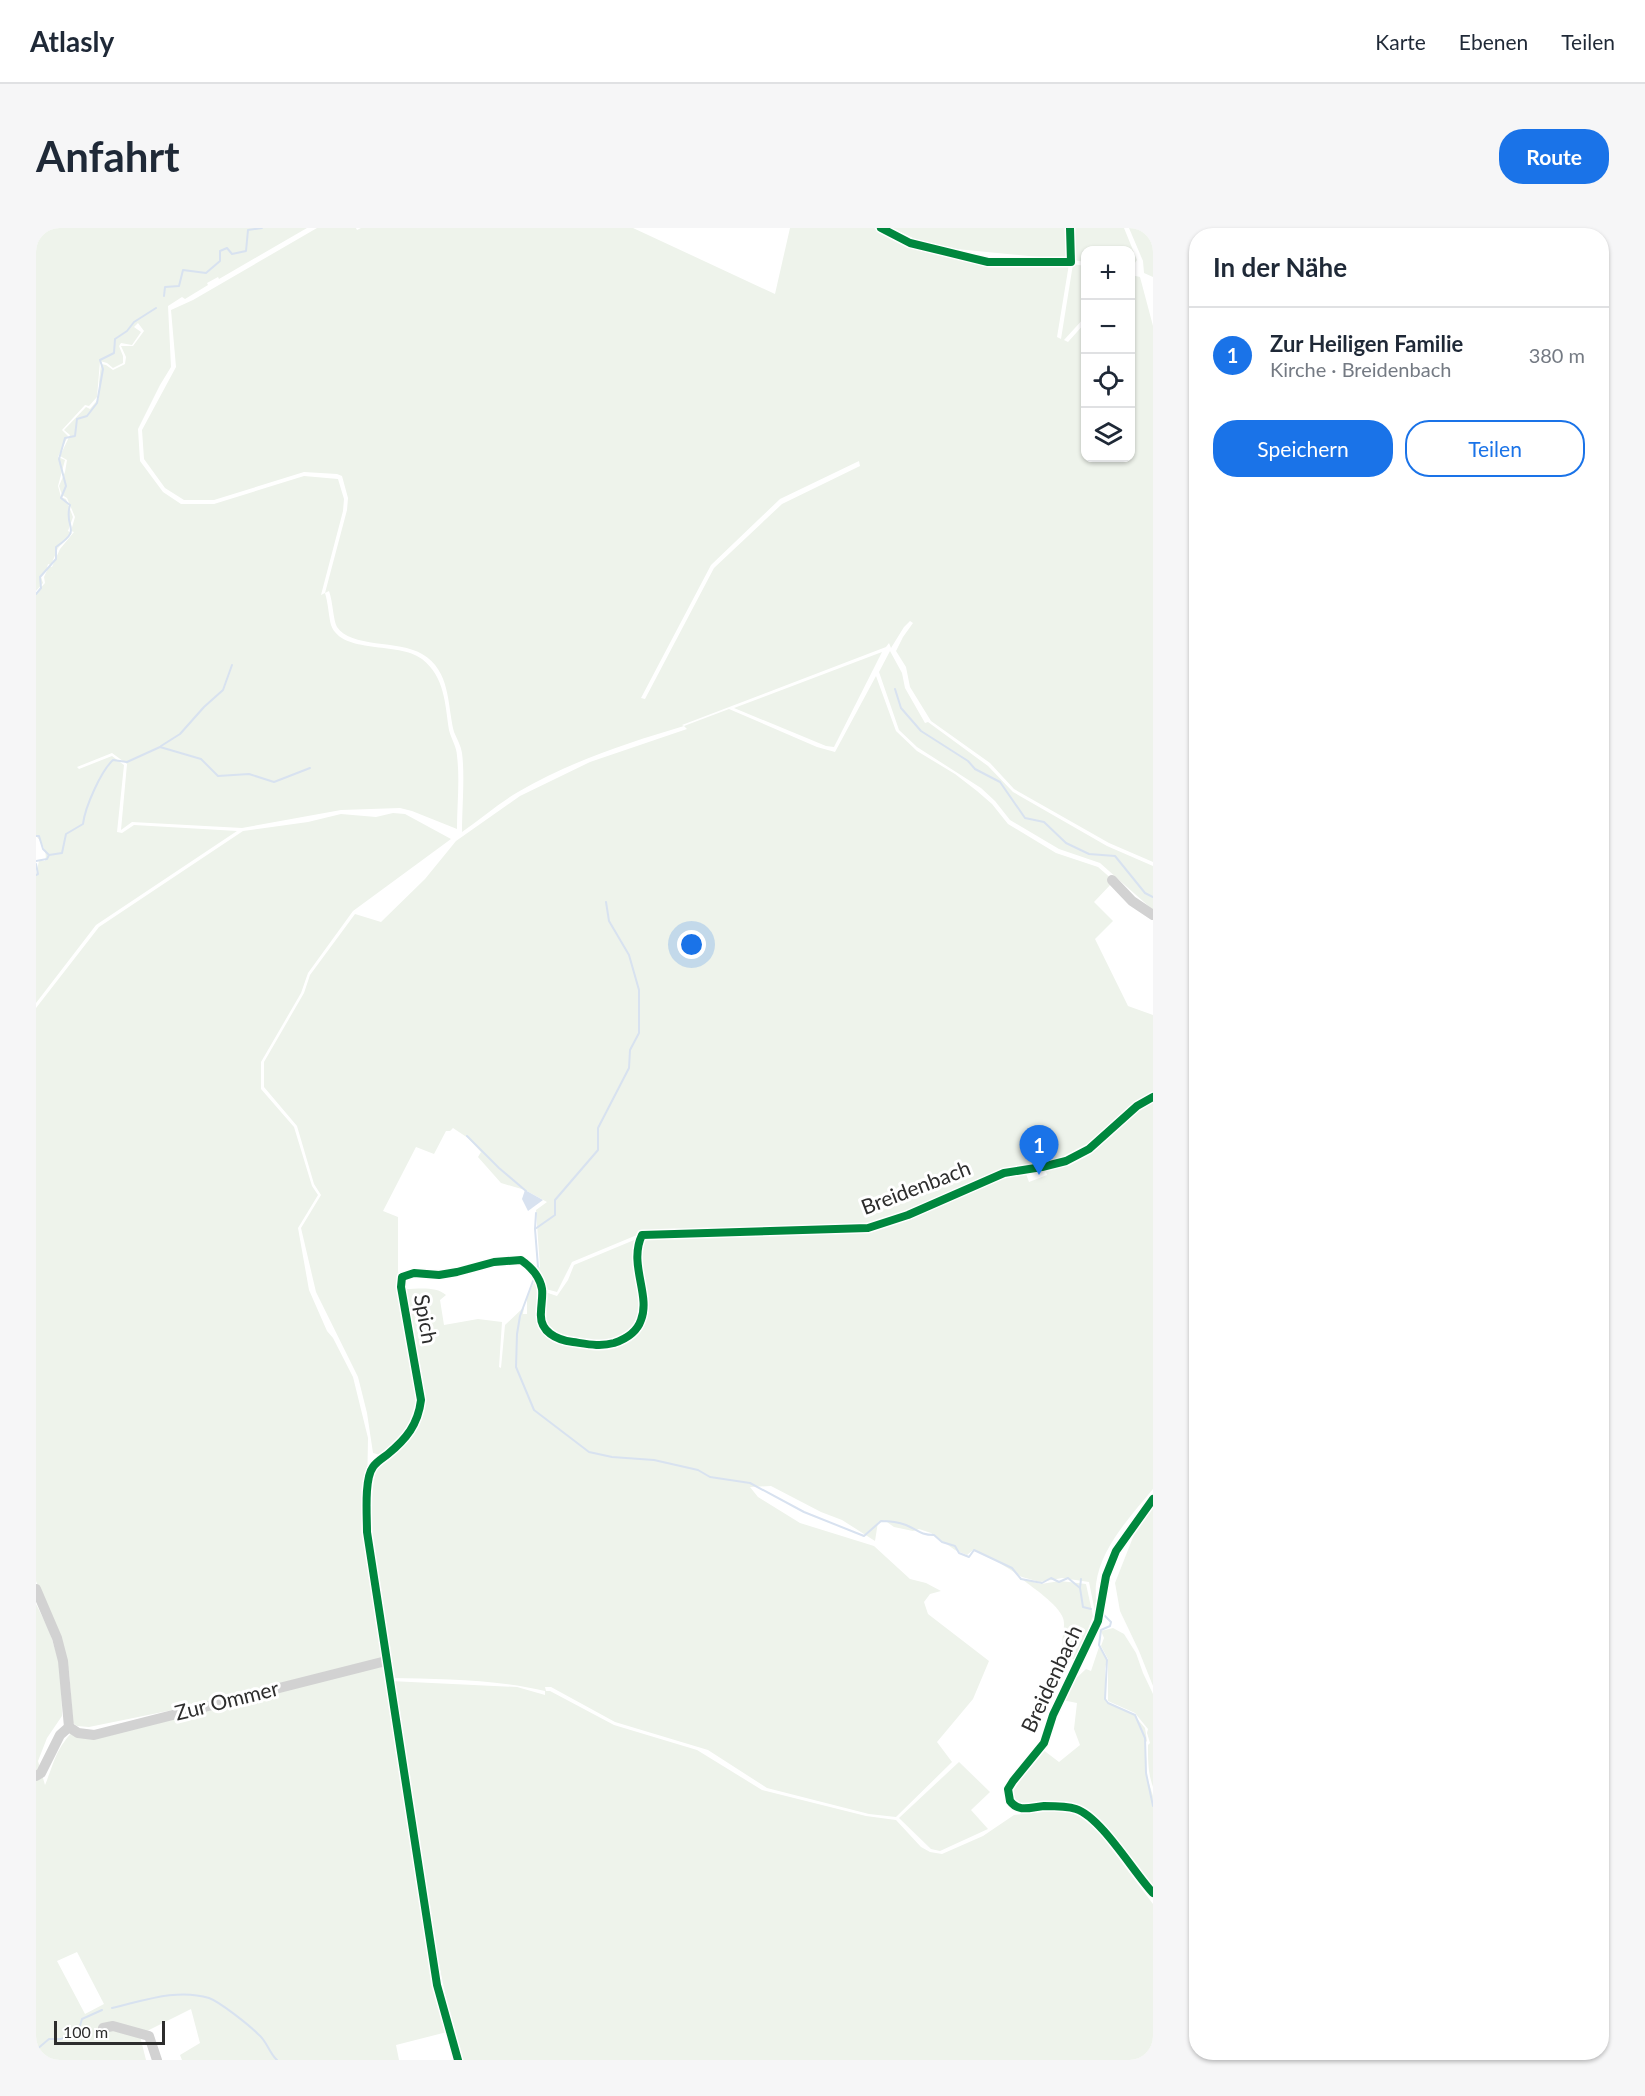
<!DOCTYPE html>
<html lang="de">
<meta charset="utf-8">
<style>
body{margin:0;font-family:Lato,sans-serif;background:#f6f6f7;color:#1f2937}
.controls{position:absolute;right:18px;top:18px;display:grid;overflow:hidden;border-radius:12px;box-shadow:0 2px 4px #0004}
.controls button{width:54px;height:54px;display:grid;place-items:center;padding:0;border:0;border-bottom:2px solid #e0e1e3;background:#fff;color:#1f2937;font:30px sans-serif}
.scale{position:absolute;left:18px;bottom:15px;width:111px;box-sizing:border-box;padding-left:6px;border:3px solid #2d2d2d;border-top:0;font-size:16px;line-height:21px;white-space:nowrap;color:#2d2d2d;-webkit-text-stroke:4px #fff;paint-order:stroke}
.you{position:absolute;left:656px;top:717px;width:21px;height:21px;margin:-15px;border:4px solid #fff;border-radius:50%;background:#1a73e8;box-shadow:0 0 0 9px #1a73e833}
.badge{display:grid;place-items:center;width:39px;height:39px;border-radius:50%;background:#1a73e8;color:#fff;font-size:20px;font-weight:700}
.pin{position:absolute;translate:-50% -50px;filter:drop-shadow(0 2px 3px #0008)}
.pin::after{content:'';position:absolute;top:32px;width:21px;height:18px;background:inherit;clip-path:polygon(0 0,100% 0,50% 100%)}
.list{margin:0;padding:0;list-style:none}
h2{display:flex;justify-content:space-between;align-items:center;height:78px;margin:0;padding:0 24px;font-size:26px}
h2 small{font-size:20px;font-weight:400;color:#747a83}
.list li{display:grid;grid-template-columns:39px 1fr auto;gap:18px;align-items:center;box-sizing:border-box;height:96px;padding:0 24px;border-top:2px solid #e0e1e3}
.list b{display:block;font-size:22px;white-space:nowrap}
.list p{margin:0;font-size:20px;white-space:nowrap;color:#747a83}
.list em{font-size:20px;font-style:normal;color:#747a83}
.actions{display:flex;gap:12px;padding:18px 24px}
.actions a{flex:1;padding:14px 0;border:2px solid #1a73e8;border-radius:24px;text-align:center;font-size:21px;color:#1a73e8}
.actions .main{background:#1a73e8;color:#fff}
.icon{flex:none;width:33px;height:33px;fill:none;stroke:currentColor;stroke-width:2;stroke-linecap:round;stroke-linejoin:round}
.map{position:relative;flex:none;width:1117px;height:1832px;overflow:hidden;border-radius:24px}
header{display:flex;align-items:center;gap:36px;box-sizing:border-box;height:84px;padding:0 30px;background:#fff;border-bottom:2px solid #e0e1e3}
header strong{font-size:28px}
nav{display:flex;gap:33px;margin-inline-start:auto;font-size:21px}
.intro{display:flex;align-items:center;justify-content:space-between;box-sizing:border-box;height:144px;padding:0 36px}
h1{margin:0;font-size:42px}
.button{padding:15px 27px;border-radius:24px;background:#1a73e8;color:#fff;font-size:21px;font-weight:700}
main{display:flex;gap:36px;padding:0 36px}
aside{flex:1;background:#fff;border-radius:24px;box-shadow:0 2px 4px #0004}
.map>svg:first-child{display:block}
</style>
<header>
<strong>Atlasly</strong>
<nav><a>Karte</a><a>Ebenen</a><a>Teilen</a></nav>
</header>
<div class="intro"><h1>Anfahrt</h1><a class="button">Route</a></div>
<main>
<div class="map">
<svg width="1117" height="1832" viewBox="0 0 1117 1832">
<rect width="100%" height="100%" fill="#fff"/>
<g fill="#eef3eb" fill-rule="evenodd">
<path d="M0 0H271L183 51 182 49 171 55 172 57 149 71 146 69 132 78 135 139 124 157 102 201 104 233 127 264 145 276H178L268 248 302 251 308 271 307 283 285 367 289 365 311 282 312 270 306 248 301 246 268 244 178 272H148L129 260 108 231 106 202 140 139 135 82 157 72 281 0H320L321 2 325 0H597L739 66 754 0H838L873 18 941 34 1033 36 1021 109 1025 111 1037 36 1049 38V89L1028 112 1032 114 1049 95 1050 230H1094L1095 47 1104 49 1117 98V634L1073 615 978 561 954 535 895 493 874 459 870 439 860 423 867 409 877 395 874 393 868 399 855 420 853 415 850 419 646 497 648 498 693 481 781 519 799 524 840 448 860 503 881 523 919 546 941 563 956 576 972 596 1020 625 1062 639 1100 672 1077 654 1058 674 1077 693 1059 711 1092 778 1117 787V865L1046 922 833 997 601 1007 536 1034 521 1064 506 1060 501 1041 504 1039 500 982 511 974 489 962 465 955 442 929 445 924 432 910 417 900 414 903H410L398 926 380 919 347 983 362 989V1043L377 1128 381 1180 365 1211 344 1227 337 1225 331 1185 322 1149 280 1064 265 1000 285 967 278 956 261 898 228 859V834L268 765 274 747 319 686 345 694 389 651 420 613 484 568 554 534 651 501 648 498C591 515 533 534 482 564 463 575 445 591 426 604 426 580 429 548 426 525 425 518 421 511 418 504 411 476 415 443 386 426 363 412 314 420 301 399 297 392 297 374 293 363L289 365C292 374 293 390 295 397 306 427 362 413 386 431 409 449 409 476 413 502 415 511 421 519 421 528 424 552 421 577 421 601L376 583 364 580 305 582 206 600 96 594 85 602 91 536 76 525 41 539 43 541 76 528 88 537 81 604 86 605 98 597 201 603 60 697 0 775V646L3 633H9C12 625 6 614 0 608V365L9 355 8 349 13 338 16 339 24 321 38 304 35 303 39 289 31 270 26 267 23 258 29 244 31 232 24 228 34 207 28 202 50 179 54 181 63 170V154L65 136 70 137 77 142 89 136 90 129 85 118H97L108 103 102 95 98 99 105 104 96 117 85 115 83 118 87 128V135L77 140 71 135 64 133 61 169 53 178 49 177 26 202 32 208 22 229 29 232 22 258 25 269 30 271 37 289 32 303 36 305 22 320 15 337 12 336 10 343 5 349 7 355 0 363ZM823 233 824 238 746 276 678 340 609 471 605 470 675 337 744 271Z"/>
<polygon points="856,0 1030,0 1033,32 920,21 881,12"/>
<polygon points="1037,0 1088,0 1101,32 1095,40 1094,22 1050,22 1049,34 1037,32"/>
<polygon points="1093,0 1117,0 1117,49 1108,45 1107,33"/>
<polygon points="854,423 866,445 869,460 889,495 892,494 952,538 977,564 1071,618 1117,638 1117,682 1064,635 1023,621 974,592 959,573 945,560 881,519 863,502 843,444"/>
<polygon points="846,424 798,519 790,518 698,480"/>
<polygon points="357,585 369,586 415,611 317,683 272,745 265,765 225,834 225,861 258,899 276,958 282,967 262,1000 273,1062 291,1103 297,1110 317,1149 332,1210 331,1265 348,1432 171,1475 53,1499 41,1498 37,1495 33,1443 0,1353 0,780 63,699 207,603 272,594 305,586 340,589"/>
<path d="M1117 870V1261C1094 1289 1065 1319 1060 1356 1059 1365 1061 1374 1059 1384L1053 1354 1026 1350 1004 1354 986 1349 954 1329 937 1322 931 1327 919 1322 895 1305 883 1301 877 1303 858 1299 848 1292 842 1294 839 1313 806 1292 785 1284 735 1258 714 1259 722 1269 764 1295 838 1318 874 1351 890 1355 905 1363 894 1366 888 1374 892 1386 953 1433 937 1471 901 1514 916 1534 860 1589 833 1586 731 1560 672 1522 579 1494 515 1459H509L510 1463H514L578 1497 661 1522 726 1562 830 1588 860 1592 885 1619 894 1624 906 1626 947 1608 978 1587 1017 1583 1036 1585 1046 1590 1062 1603 1117 1676V1832H426L417 1803 389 1670 354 1453 481 1459 509 1467V1463C458 1451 406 1451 354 1450 348 1410 322 1276 339 1245 350 1225 373 1202 387 1184L369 1061C383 1061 400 1058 410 1067L404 1072 408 1097 442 1091 466 1094 463 1139 465 1140 469 1097 488 1079 487 1086H491V1068L500 1051 503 1062 521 1068 532 1052 538 1037 603 1010 602 1027 610 1008 807 1005 951 953 989 943 993 954 1011 947 1009 940 1069 913 1076 908 1080 901Z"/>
<polygon points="1117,1277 1117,1458 1103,1423 1084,1383 1079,1355 1101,1299"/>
<path d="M986 1351 1005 1356 1024 1353 1050 1356 1057 1388 1041 1431H1031C1021 1415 1031 1402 1027 1390 1022 1376 997 1360 986 1351Z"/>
<path d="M0 1376 13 1402 25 1440 26 1488 11 1510 2 1533 9 1557C19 1533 18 1525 36 1504L48 1507 349 1438 411 1804 360 1817 363 1832H146L144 1827 164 1815 155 1781 107 1805 104 1808 110 1832H0ZM41 1724 68 1776 49 1786 21 1733Z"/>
<path d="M1077 1400 1088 1406 1100 1425 1107 1445 1117 1466V1559C1112 1545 1112 1532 1112 1517L1114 1515 1111 1505 1112 1501 1099 1485 1072 1473V1431L1065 1418 1068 1410 1065 1403Z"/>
<path d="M1063 1419 1071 1432 1069 1441 1070 1474 1098 1487 1109 1500 1111 1513 1109 1515C1109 1523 1112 1535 1109 1543L1117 1568V1660L1048 1582 987 1578 977 1570V1563L1006 1521 1023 1534 1044 1517 1038 1501 1041 1475 1026 1472 1034 1456 1050 1441 1055 1443Z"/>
<polygon points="923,1534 954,1564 935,1582 952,1601 904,1623 895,1621 863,1590"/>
</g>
<polygon fill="#d8e2f0" points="489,962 507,972 492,983 486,971"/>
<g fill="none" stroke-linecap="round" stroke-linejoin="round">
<g stroke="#d8e2f0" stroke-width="2">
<polyline points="128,68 129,59 143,58 147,42 170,45 184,33 184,23 191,20 196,26 210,23 212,2 226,0"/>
<path d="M0 366 5 360 4 349 20 331V319C48 300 27 301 34 277L25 270 30 258 23 231 29 210 39 208 41 191 51 188 61 175 67 141 64 132 78 125 79 111 91 103 98 94 120 80"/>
<polyline points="859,461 865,480 885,503 932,533 939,541 964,554 989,590 1008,594 1030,615 1053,626 1079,628 1109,665 1117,669"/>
<polyline points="125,518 144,506 168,479 187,462 196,437"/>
<polyline points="0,608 3,608 7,621 13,627 11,631 0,633"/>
<path d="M13 627 26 625 30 606 47 596C49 579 65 543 77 532L91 534 124 519 165 531 182 548 213 546 238 554 274 540"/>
<polyline points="0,636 2,646 0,647"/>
<polyline points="431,908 463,940 490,963"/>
<polyline points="499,1001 500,985"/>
<polyline points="502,1039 499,1001 519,987 519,972 562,922 562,900 593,840 594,822 603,805 603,762 593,727 573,693 570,674"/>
<path d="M497 1053 484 1088 481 1106 480 1139 498 1182 553 1224 576 1229 618 1232 662 1242 674 1249 714 1255 768 1284 828 1308 845 1293C854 1293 862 1294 870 1297 882 1302 884 1307 898 1307L906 1314 919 1318 923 1325 933 1329 938 1322 976 1340 985 1351 1006 1355 1015 1350 1023 1354 1032 1350 1044 1360 1047 1379 1055 1381"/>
<polyline points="1044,1360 1045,1351"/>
<polyline points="1067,1386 1075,1394 1074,1398 1065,1402 1063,1417 1071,1432 1069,1471 1072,1475 1099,1487 1109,1510 1110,1545 1117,1578"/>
<path d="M76 1780C107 1773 141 1760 173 1770 184 1774 213 1797 222 1806 231 1813 233 1825 241 1832"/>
<polyline points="0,1822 13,1811 25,1811 43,1801 46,1791 66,1782"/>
</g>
<g stroke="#d2d2d2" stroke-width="10">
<polyline points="845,0 874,15 952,34 1035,34 1034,0"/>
<polyline points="1076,652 1096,673 1117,687"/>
<path d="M1117 1271 1080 1323 1070 1348 1062 1393 1017 1487 1008 1515 977 1553 972 1561 974 1573C983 1585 995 1579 1008 1578 1017 1578 1031 1578 1040 1581 1065 1589 1098 1645 1117 1665"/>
<polyline points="0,1361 21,1410 27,1433 33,1499"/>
<polyline points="33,1499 42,1505 58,1507 350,1433"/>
<polyline points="0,1548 5,1545 24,1507 33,1499"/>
<polyline points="67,1800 77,1798 113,1808 121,1832"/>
<path d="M422 1832 401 1757 331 1304C331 1288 328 1251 337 1239 340 1234 347 1230 352 1226 370 1211 382 1197 385 1172L365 1059 366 1049 378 1045 403 1047 421 1044 458 1034 485 1032C495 1039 504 1049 506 1061 507 1068 505 1077 505 1084 503 1104 521 1112 537 1114 551 1116 564 1119 578 1115 590 1111 601 1104 605 1092 615 1067 592 1036 606 1007L832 1000 872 987 968 945 1006 939 1030 933 1053 921 1101 878 1117 869"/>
</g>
<defs>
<g id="cycleway">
<polyline points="845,0 874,15 952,34 1035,34 1034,0"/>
<path d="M1117 1271 1080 1323 1070 1348 1062 1393 1017 1487 1008 1515 977 1553 972 1561 974 1573C983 1585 995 1579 1008 1578 1017 1578 1031 1578 1040 1581 1065 1589 1098 1645 1117 1665"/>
<path d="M422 1832 401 1757 331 1304C331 1288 328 1251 337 1239 340 1234 347 1230 352 1226 370 1211 382 1197 385 1172L365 1059 366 1049 378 1045 403 1047 421 1044 458 1034 485 1032C495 1039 504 1049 506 1061 507 1068 505 1077 505 1084 503 1104 521 1112 537 1114 551 1116 564 1119 578 1115 590 1111 601 1104 605 1092 615 1067 592 1036 606 1007L832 1000 872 987 968 945 1006 939 1030 933 1053 921 1101 878 1117 869"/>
</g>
</defs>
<use href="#cycleway" stroke="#fff" stroke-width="11"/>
<use href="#cycleway" stroke="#00873e" stroke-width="8"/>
</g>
<g text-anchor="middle" stroke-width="6" stroke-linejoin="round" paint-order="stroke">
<g font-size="21" fill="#2d2d2d" stroke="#fff">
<text transform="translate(880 960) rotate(-21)" y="7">Breidenbach</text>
<text transform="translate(389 1091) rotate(80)" y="7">Spich</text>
<text transform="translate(1016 1451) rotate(-65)" y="7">Breidenbach</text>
<text transform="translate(191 1473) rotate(-14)" y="7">Zur Ommer</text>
</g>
</g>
</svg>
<div class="controls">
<button>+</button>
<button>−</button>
<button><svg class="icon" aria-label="locate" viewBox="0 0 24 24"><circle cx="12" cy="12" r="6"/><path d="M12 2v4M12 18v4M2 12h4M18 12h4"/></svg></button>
<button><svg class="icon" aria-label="layers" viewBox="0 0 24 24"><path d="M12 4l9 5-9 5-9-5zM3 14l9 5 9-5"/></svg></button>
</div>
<div class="scale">100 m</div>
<div class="you"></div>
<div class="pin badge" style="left:1003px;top:947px">1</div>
</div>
<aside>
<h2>In der Nähe<small></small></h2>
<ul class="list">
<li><span class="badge">1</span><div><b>Zur Heiligen Familie</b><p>Kirche · Breidenbach</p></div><em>380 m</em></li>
</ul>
<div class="actions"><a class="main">Speichern</a><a>Teilen</a></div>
</aside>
</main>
